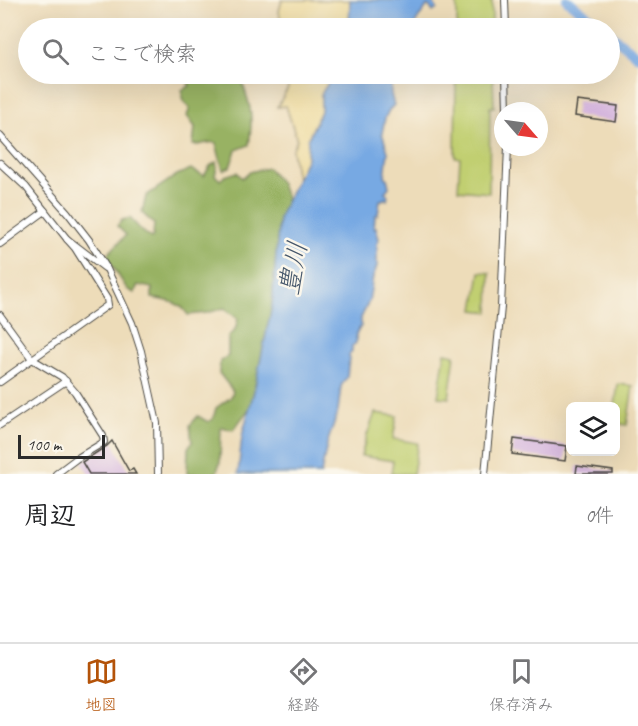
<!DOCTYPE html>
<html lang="ja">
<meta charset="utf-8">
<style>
body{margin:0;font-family:Caveat,"Klee One",sans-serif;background:#f6f6f6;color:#202124}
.controls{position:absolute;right:18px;bottom:18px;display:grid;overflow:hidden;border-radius:9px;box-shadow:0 6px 24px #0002}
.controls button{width:54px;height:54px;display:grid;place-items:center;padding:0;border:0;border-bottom:2px solid #e0e0e0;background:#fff;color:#202124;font:30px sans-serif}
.compass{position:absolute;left:494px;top:102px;width:54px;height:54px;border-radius:50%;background:#fff;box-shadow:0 6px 24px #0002;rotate:118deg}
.scale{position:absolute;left:18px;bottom:15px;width:87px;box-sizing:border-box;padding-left:6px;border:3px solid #2b2b2b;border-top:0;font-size:16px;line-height:21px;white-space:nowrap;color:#2b2b2b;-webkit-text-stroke:4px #fbf7ec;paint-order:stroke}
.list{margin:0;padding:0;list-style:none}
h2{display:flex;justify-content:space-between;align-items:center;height:78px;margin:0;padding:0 24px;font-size:26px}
h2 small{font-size:20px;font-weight:400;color:#757577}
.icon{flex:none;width:33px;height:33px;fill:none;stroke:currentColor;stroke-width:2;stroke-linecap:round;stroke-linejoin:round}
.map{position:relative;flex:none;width:638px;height:474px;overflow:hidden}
.search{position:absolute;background:#fff;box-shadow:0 6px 24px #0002;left:18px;right:18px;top:18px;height:66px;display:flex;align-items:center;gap:15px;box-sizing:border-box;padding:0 21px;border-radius:33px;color:#757577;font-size:22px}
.sheet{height:168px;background:#fff}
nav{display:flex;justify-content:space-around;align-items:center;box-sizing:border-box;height:84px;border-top:2px solid #e0e0e0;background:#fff;font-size:16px;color:#757577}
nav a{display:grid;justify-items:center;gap:3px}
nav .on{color:#b45309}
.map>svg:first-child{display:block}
</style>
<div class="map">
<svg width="638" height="474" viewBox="0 0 638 474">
<rect width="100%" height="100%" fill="#fbf7ec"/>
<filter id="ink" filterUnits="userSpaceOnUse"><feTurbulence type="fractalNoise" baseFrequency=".0167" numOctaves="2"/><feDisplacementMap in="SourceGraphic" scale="12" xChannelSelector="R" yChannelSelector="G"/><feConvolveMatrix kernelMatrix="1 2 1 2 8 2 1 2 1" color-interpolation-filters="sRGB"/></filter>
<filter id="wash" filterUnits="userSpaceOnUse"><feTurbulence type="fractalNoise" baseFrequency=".008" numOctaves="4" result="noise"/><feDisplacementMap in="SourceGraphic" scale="24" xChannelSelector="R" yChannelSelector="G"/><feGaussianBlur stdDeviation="1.35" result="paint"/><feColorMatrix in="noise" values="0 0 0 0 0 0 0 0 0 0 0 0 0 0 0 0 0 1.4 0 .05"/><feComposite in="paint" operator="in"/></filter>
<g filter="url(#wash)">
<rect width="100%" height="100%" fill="#eddcb9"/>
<g fill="#c1cf71" stroke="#767d4e" stroke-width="1.5">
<rect x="457" y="0" width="35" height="28"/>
<polygon points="456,74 493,74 494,107 490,107 489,193 458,190 460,158 455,157"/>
<polygon points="480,272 490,273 489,312 474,310"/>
<polygon points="445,353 455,355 449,398 438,397"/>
<polygon points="618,384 633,386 627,425 616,423 615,406"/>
<polygon points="375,413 397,416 393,439 418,443 413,474 391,474 393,461 361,456 367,435"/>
</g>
<g fill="#98b263" stroke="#626e47" stroke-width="1.5">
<path d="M183 74H239C250 103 254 113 249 145L236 150 230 167 223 170 216 143C208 141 201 146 193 145L195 127 187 116 190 108 182 99V90L190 86Z"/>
<path d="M216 162 217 167 215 175 220 180 225 176 237 172 242 178 249 172 268 168 280 182 287 200 279 218 272 306 254 391 250 408 233 430 221 427 220 462 216 474H187L188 448 192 442 190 425 198 416 208 422 213 419 216 408 231 397 233 391 219 373 220 361 228 356V337L235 330 238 319 224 308 207 313 188 315C180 301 167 301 152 298V288L138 285 134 293 127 289 106 256 126 235 117 226 122 220 130 218 141 230 151 238 153 236 154 224 142 213 146 196 177 175 191 169 204 176 210 166Z"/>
</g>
<g fill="#eeda9e" stroke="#8c8264" stroke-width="1.5">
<polygon points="282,0 350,0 349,28 282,28 279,11"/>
<polygon points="287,74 334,74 321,94 321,111 308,139 307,158 297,180 292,150 297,140 286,106 277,107 288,88"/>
</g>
<g fill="#77a9e3" stroke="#516a87" stroke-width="1.5">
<polygon points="350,0 434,0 433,2 437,9 433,12 429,6 427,6 418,19 413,28 349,28"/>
<path d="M334 74H400L401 75C387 83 390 92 394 105L389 110 385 118 382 133 388 152 385 176 387 178 389 187 385 192 388 196 387 200 384 198 383 200H380L378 214 375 216 374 228 376 227 379 239 377 244V266L373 277 369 301 361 318V326L356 334V343L352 346V351L349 355 350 360 348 366 347 377 341 386 338 411 327 444 321 474H238L242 436 254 391 272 306 279 217 307 158 308 139 321 111V94Z"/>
</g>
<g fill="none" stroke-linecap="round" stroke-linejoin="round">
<g stroke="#77a9e3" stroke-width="10">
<polyline points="567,0 603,28"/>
<polyline points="610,34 638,56"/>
</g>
</g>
<g id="blocks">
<g fill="#d4b4dd">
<polygon points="577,101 618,106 616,122 575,116"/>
<polygon points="514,439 567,446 565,461 512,454"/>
<polygon points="112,441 129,471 133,469 136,474 89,474 82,462 107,446"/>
<polygon points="577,466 613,471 613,474 576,474"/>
</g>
</g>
</g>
<g filter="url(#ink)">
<use href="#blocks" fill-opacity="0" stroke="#484640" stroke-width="1.5"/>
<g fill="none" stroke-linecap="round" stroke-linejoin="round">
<defs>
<g id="minor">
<polyline points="505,0 506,28"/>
<polyline points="506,74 507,111"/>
<polyline points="0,136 68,213 89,240 106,267 132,323 141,351 157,423 158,474"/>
<polyline points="0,163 26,187 67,239 105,268"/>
<polyline points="0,244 45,211"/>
<polyline points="0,315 32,359 62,377 75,392 103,436 104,442 76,459 56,474"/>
<polyline points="0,382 108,305 107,299 75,248 67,239"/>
<polyline points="0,425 66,381"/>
<polyline points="485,474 501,307 508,147"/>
</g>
</defs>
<use href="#minor" stroke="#484640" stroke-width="8"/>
<use href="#minor" stroke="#fff" stroke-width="6"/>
</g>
</g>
<g text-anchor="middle" stroke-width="5" stroke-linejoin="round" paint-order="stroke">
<g font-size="27" font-style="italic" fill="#46576b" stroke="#fbf7ec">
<text transform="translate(293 268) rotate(-79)" y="9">豊川</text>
</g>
</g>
</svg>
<div class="controls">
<button><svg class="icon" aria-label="layers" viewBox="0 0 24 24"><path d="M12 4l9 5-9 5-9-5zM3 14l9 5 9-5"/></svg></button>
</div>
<svg class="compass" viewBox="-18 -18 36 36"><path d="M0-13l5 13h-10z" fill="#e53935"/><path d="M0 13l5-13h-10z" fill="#757577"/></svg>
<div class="scale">100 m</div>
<div class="search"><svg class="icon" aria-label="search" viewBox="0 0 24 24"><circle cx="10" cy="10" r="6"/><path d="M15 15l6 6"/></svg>ここで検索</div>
</div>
<section class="sheet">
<h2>周辺<small>0件</small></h2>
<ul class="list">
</ul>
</section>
<nav>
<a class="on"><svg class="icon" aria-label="map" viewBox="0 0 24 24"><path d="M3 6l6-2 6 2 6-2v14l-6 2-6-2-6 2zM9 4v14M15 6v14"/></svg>地図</a>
<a><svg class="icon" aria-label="directions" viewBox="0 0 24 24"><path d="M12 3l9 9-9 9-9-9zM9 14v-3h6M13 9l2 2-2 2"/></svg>経路</a>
<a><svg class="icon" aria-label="saved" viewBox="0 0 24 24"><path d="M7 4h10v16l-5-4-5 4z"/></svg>保存済み</a>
</nav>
